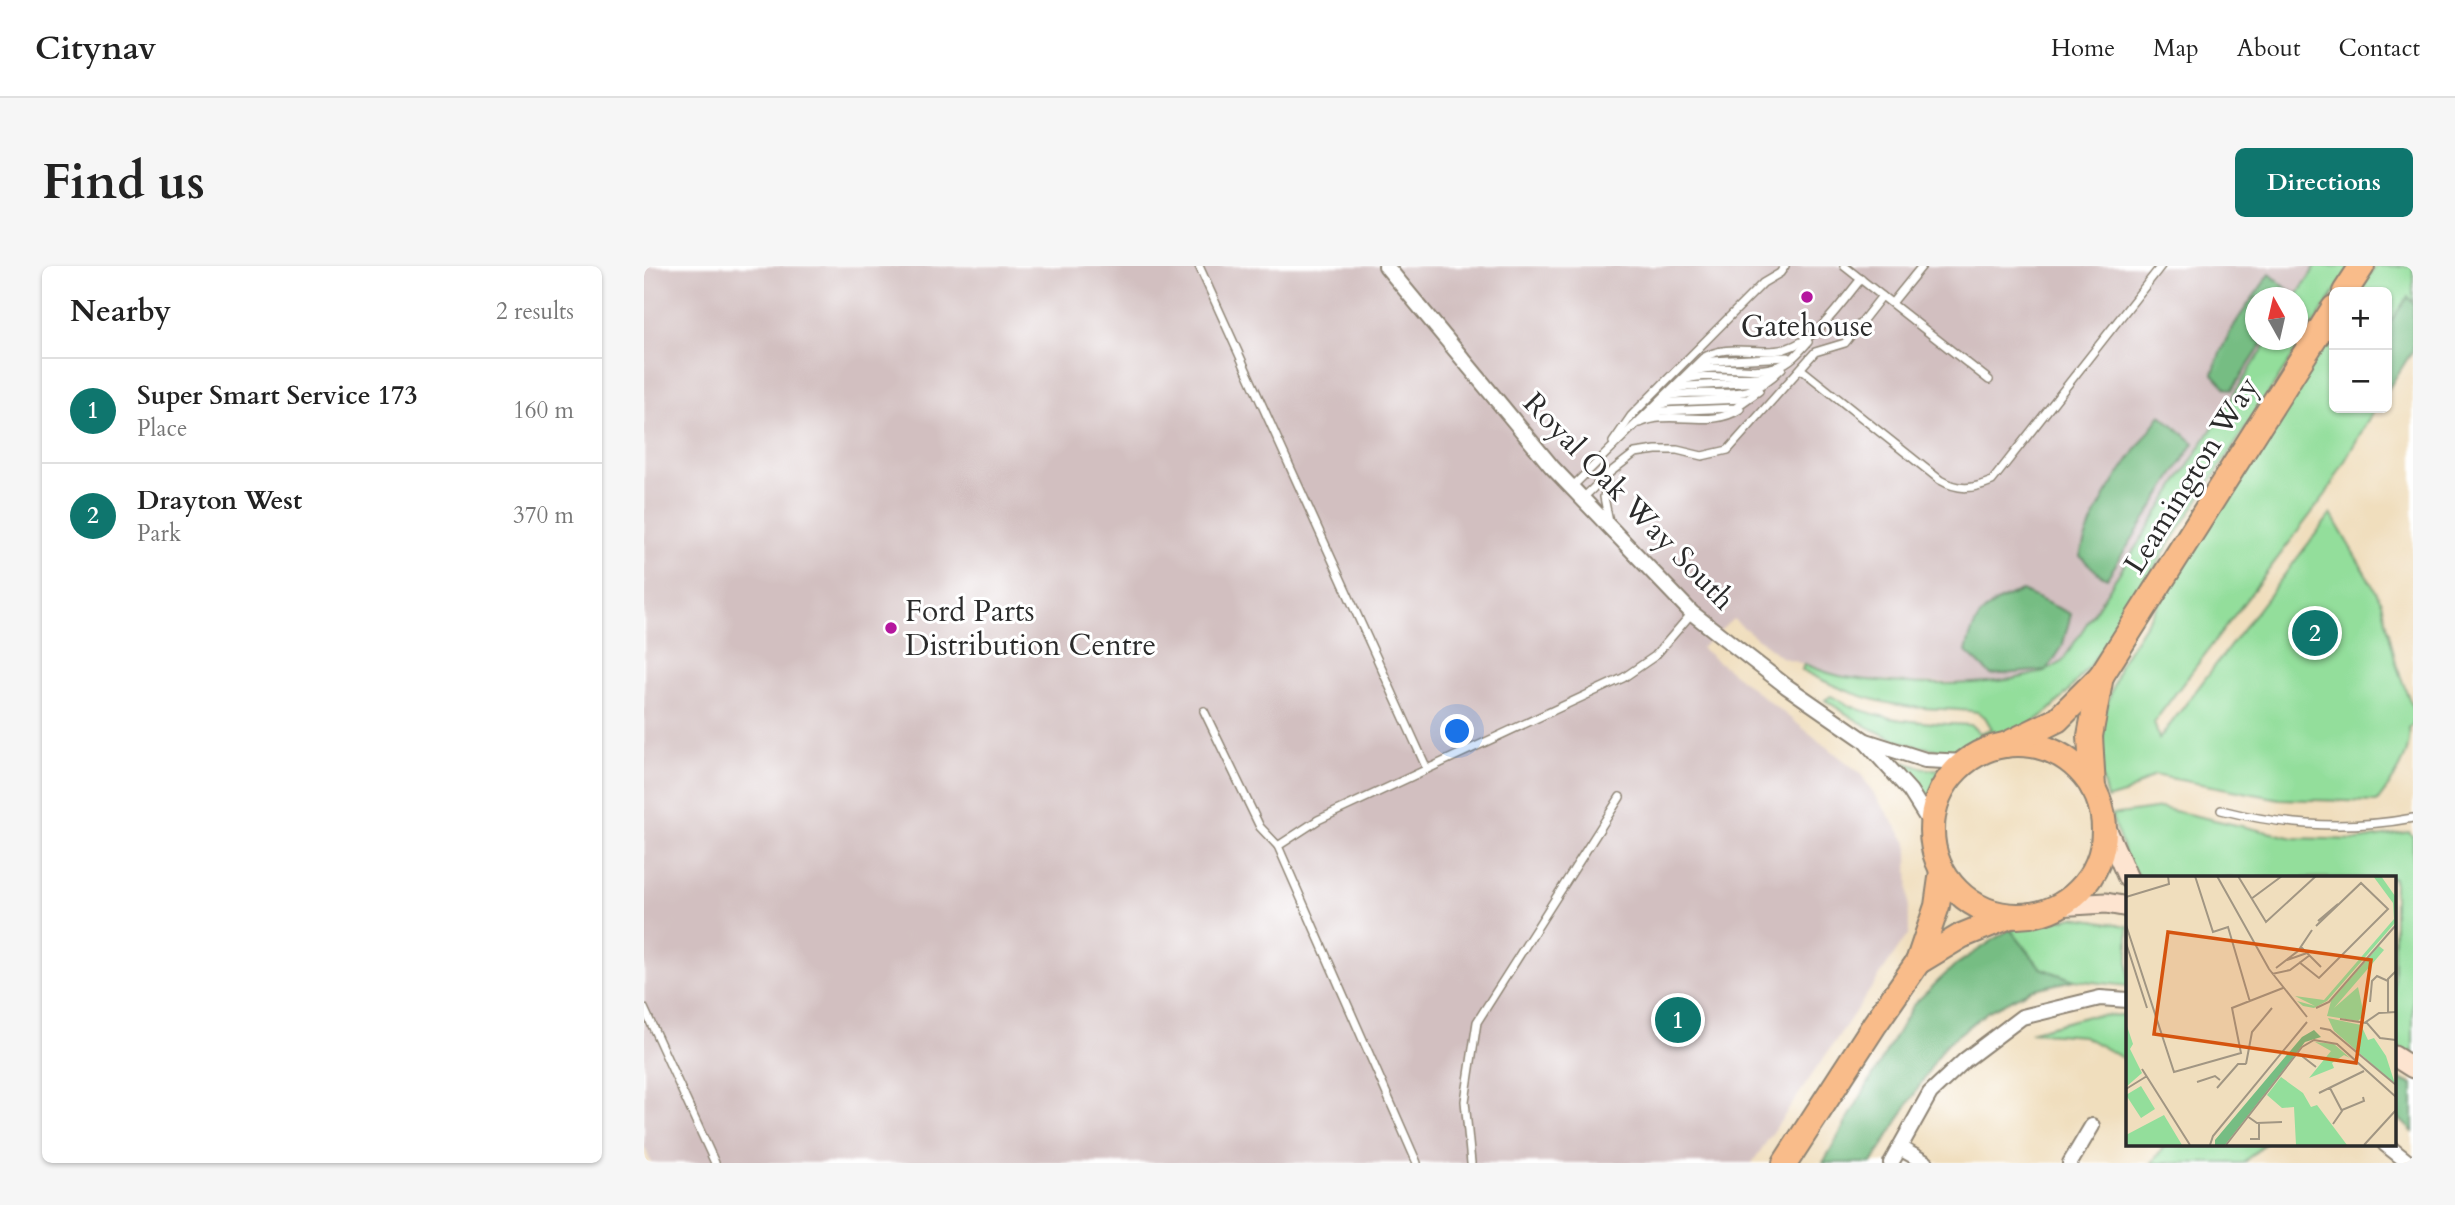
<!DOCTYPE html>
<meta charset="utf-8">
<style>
body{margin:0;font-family:Cardo,serif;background:#f6f6f6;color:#222}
.controls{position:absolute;right:21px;top:21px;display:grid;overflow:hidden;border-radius:10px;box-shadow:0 2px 5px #0004}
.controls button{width:63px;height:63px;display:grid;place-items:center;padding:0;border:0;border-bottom:2px solid #e0e0e0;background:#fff;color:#222;font:35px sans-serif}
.compass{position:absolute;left:1601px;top:21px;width:63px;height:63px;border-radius:50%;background:#fff;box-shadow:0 2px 5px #0004;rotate:352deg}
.you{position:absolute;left:814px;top:466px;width:24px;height:24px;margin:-18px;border:5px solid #fff;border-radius:50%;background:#1a73e8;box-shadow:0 0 0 10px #1a73e833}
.badge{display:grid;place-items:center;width:46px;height:46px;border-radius:50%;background:#0f766e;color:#fff;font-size:23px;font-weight:700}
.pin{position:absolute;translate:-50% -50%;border:4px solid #fff;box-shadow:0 2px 7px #0006}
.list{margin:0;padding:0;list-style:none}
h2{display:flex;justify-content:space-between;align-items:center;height:91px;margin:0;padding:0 28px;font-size:30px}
h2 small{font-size:23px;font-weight:400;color:#767676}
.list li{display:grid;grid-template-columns:46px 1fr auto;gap:21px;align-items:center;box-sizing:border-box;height:105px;padding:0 28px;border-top:2px solid #e0e0e0}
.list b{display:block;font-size:26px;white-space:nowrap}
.list p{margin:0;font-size:23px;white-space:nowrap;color:#767676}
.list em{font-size:23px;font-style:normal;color:#767676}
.map{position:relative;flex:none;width:1769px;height:897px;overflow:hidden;border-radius:10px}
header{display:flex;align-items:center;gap:42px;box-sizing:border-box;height:98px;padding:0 35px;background:#fff;border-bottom:2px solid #e0e0e0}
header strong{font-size:33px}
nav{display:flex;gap:38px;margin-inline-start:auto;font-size:24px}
.intro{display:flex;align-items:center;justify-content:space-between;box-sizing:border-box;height:168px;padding:0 42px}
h1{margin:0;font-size:49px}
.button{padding:18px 32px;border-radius:10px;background:#0f766e;color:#fff;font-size:24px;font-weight:700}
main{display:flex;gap:42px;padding:0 42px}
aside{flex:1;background:#fff;border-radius:10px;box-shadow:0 2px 5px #0004}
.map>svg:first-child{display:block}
</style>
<header>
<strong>Citynav</strong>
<nav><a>Home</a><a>Map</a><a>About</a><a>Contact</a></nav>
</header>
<div class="intro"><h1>Find us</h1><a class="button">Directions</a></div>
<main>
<aside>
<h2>Nearby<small>2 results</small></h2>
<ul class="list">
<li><span class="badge">1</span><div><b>Super Smart Service 173</b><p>Place</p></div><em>160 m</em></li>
<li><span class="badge">2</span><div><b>Drayton West</b><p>Park</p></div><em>370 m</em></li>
</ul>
</aside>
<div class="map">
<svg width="1769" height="897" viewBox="0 0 1769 897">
<rect width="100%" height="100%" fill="#fff"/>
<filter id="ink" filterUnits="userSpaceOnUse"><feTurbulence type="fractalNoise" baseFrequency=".0143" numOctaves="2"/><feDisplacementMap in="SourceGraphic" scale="14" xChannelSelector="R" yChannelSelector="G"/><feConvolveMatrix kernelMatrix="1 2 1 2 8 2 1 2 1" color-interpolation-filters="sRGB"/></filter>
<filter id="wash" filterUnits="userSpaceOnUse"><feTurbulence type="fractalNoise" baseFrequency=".00686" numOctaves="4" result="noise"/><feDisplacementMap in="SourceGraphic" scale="28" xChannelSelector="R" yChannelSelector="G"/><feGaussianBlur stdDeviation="1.57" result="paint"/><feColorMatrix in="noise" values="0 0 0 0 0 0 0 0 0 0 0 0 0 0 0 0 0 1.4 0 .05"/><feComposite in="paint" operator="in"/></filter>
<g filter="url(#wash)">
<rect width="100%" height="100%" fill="#f0debd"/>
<polygon fill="#d2bfc0" points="0,0 1672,0 1652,31 1612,32 1612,74 1625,74 1418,396 1408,403 1383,412 1349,417 1264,416 1199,411 1137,391 1089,353 1057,382 1216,507 1264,578 1265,667 1108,897 7,897 0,879"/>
<g fill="#93de9b" stroke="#5f8463" stroke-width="2">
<path d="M1672 0H1708C1647 93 1586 186 1525 279 1490 333 1455 397 1408 442 1388 461 1355 475 1328 481 1272 493 1225 463 1181 434L1187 430C1230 456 1278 457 1327 459L1335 467 1348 463 1341 451 1333 446C1309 442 1285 444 1261 440 1224 435 1192 422 1158 404L1160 398C1173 403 1187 409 1201 411 1254 419 1374 426 1418 396L1625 74H1654L1652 31Z"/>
<polygon points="1732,0 1769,0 1769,75 1743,121 1743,26 1715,26"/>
<path d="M1690 65V142H1731L1682 228 1510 456 1515 473 1687 248 1738 336 1752 398 1769 443V459L1765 462C1769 488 1748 516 1733 536L1636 533 1510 509 1483 527 1463 533 1458 512 1459 452 1476 398Z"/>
<polygon points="1258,496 1284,503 1304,504 1286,535 1284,535"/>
<polygon points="1517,542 1650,572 1715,574 1765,566 1769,571 1769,791 1750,779 1750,612 1497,612 1485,600 1467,549"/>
<polygon points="1430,651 1484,660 1484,720 1430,714 1397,702 1366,663"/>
<polygon points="1484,749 1484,795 1439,770 1386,766 1444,750"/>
<polygon points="1518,878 1620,878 1600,897 1508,897 1520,880"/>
</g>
<g fill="#76bd83" stroke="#507457" stroke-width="2">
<path d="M1626 8 1649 28 1647 31 1612 32V74H1621L1588 124 1582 122 1569 108C1579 69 1603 40 1626 8Z"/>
<polygon points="1764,31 1769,37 1769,84 1743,125 1743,60"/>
<path d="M1517 149 1550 177 1463 312 1455 308 1436 290C1451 233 1484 196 1517 149Z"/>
<path d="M1378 325 1427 348 1418 381 1403 404 1347 409 1322 386C1330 348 1342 338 1378 325Z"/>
<polygon points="1366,663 1397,702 1430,714 1386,724 1343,746 1300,780 1228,897 1179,897 1269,739 1310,700"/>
<polygon points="1750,810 1769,819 1769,866 1750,848"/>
</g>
</g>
<g filter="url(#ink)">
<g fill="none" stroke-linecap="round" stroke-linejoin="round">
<defs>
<g id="lane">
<polyline points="555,0 783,503"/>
<polyline points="1200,0 1345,114"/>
<polyline points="1248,37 1278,0"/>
<polyline points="1055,98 1068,95 1144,91"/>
<path d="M1157 103 1296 214C1315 225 1329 223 1348 215L1517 0"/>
<path d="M1045 107C1072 95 1106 110 1134 100 1146 97 1156 85 1164 76"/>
<path d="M1038 115C1067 103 1105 120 1132 105"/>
<polyline points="1029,123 1043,120 1118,116"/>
<path d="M1021 131C1031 128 1040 128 1049 127 1089 127 1108 133 1138 102"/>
<polyline points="1013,140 1026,136 1101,133"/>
<polyline points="1004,148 1017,145 1091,142 1115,125"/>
<path d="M996 157C1027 143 1066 163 1096 143"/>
<polyline points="969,176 987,150 1119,17 1136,7 1141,0"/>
<polyline points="964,209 960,231 965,256"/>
<path d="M928 221 1059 92C1084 76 1114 90 1141 83 1175 73 1195 39 1217 13"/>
<polyline points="939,232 964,208 991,187 1012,184 1033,184 1058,190 1084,184 1171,86 1201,77 1238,30"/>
<polyline points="560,445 616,561 634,580"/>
<path d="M1577 544C1640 560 1705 564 1769 552"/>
<polyline points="0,742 71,897"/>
<polyline points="773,897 634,580 674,554 979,412 1011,390 1048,347"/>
<polyline points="827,897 821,835 833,756 976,531"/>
</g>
<g id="street">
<polyline points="742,0 908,201 1048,347 1142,420 1220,474 1266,525 1288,560"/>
<polyline points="1222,475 1281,494 1321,496"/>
<polyline points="1741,878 1765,897"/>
<polyline points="1256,882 1282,897"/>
<polyline points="1247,897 1286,827 1321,794 1378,751 1456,732 1484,734"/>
<polyline points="1426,897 1448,860"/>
</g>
<g id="secondary">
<polyline points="1459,555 1484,612"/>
<polyline points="1412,640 1462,637 1484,641"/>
<polyline points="1750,790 1769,802"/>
</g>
<g id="highway">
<polyline points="1701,26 1718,0"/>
<circle cx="1374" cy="564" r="86"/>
<polyline points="1361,479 1413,454 1457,410 1690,42"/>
<polyline points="1449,522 1446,470 1457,410"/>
<polyline points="1274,696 1317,670 1366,650"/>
<polyline points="1141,897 1231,758 1274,696 1293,640 1298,605"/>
</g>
</defs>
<use href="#lane" stroke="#8e8474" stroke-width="10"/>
<use href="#street" stroke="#8e8474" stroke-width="18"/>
<use href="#secondary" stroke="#8e8474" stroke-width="23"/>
<use href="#highway" stroke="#8e8474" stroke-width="28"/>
<use href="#lane" stroke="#fff" stroke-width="7"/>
<use href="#street" stroke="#fff" stroke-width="14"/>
<use href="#secondary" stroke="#fde4d0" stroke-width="19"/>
<use href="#highway" stroke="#f9bc8a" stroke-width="24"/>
</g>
</g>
<g fill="#b5179e" stroke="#fff" stroke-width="2.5">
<circle cx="1163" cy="31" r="7"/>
<circle cx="247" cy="362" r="7"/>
</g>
<g text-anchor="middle" stroke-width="6" stroke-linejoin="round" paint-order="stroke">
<g font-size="30" fill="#2b2b2b" stroke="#fff">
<text x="1163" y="70">Gatehouse</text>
<text x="261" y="355" text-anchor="start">Ford Parts<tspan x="261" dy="34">Distribution Centre</tspan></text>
</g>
<g font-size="30" fill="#2b2b2b" stroke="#fff">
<text transform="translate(1547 209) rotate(-58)" y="10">Leamington Way</text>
<text transform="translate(985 235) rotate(46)" y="10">Royal Oak Way South</text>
</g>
</g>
<g transform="translate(1482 610)">
<rect width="270" height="270" fill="#f0debd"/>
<path d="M247 0H255L269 20V47L201 125 188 132 177 130 171 125 189 130 169 120 198 124 268 43 267 27ZM253 70 258 74 208 132 232 111 238 139 232 145 201 140 205 125ZM202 142 235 149 242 164 248 162 260 180 269 208 208 155ZM0 147 7 168 4 173 16 197 0 211ZM189 166 208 168 224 182 218 179 206 187 208 192 183 202 205 175ZM155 201 177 217 185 231 191 229 221 269H170L168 231 156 232 141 219ZM15 210 29 233 15 242 0 219ZM38 239 56 269H0V259Z" fill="#93de9b"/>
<path d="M188 154 195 161 179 166 99 269H89V264L176 161Z" fill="#76bd83"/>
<path fill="none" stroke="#a19683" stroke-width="2" d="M69 0 87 56 102 51 124 126M91 0 143 93 181 141M112 0 140 46 190 0M0 21 43 8 42 0M125 23 156 0M192 45 212 28M0 49 48 196 115 177 106 132 157 112M0 67 21 132M175 71 195 91M161 84 181 77M173 86 193 102 262 33 235 7 190 50M150 92 172 75 186 54M146 98 164 94 184 79M244 126 246 105 251 100 262 105M190 132 203 126 270 49M262 136V103L270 95M270 136 253 137 240 146 254 162 270 164M214 143 240 147M194 152 204 154 270 209M172 177 190 191M120 188 126 156 146 132M16 193 64 269M71 206 89 200 94 204M91 212 112 188H120M204 212 216 235 207 248M0 213 21 200M193 217 238 195M216 234 238 225 237 221M121 240 131 247 156 246M124 263H133V247M84 269 87 260 181 146M100 269 176 171 188 164 211 168 270 221M238 269 270 234"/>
<path fill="#d5540f" fill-opacity="0.15" stroke="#d5540f" stroke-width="3.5" d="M42 56 245 84 230 187 28 158Z"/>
<rect width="270" height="270" fill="none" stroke="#2b2b2b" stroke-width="3.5"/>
</g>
</svg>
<div class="controls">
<button>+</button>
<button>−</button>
</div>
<svg class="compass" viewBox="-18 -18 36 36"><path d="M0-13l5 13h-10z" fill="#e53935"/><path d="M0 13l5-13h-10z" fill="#767676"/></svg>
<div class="you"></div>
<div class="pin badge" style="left:1034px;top:754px">1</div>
<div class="pin badge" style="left:1671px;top:367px">2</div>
</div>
</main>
